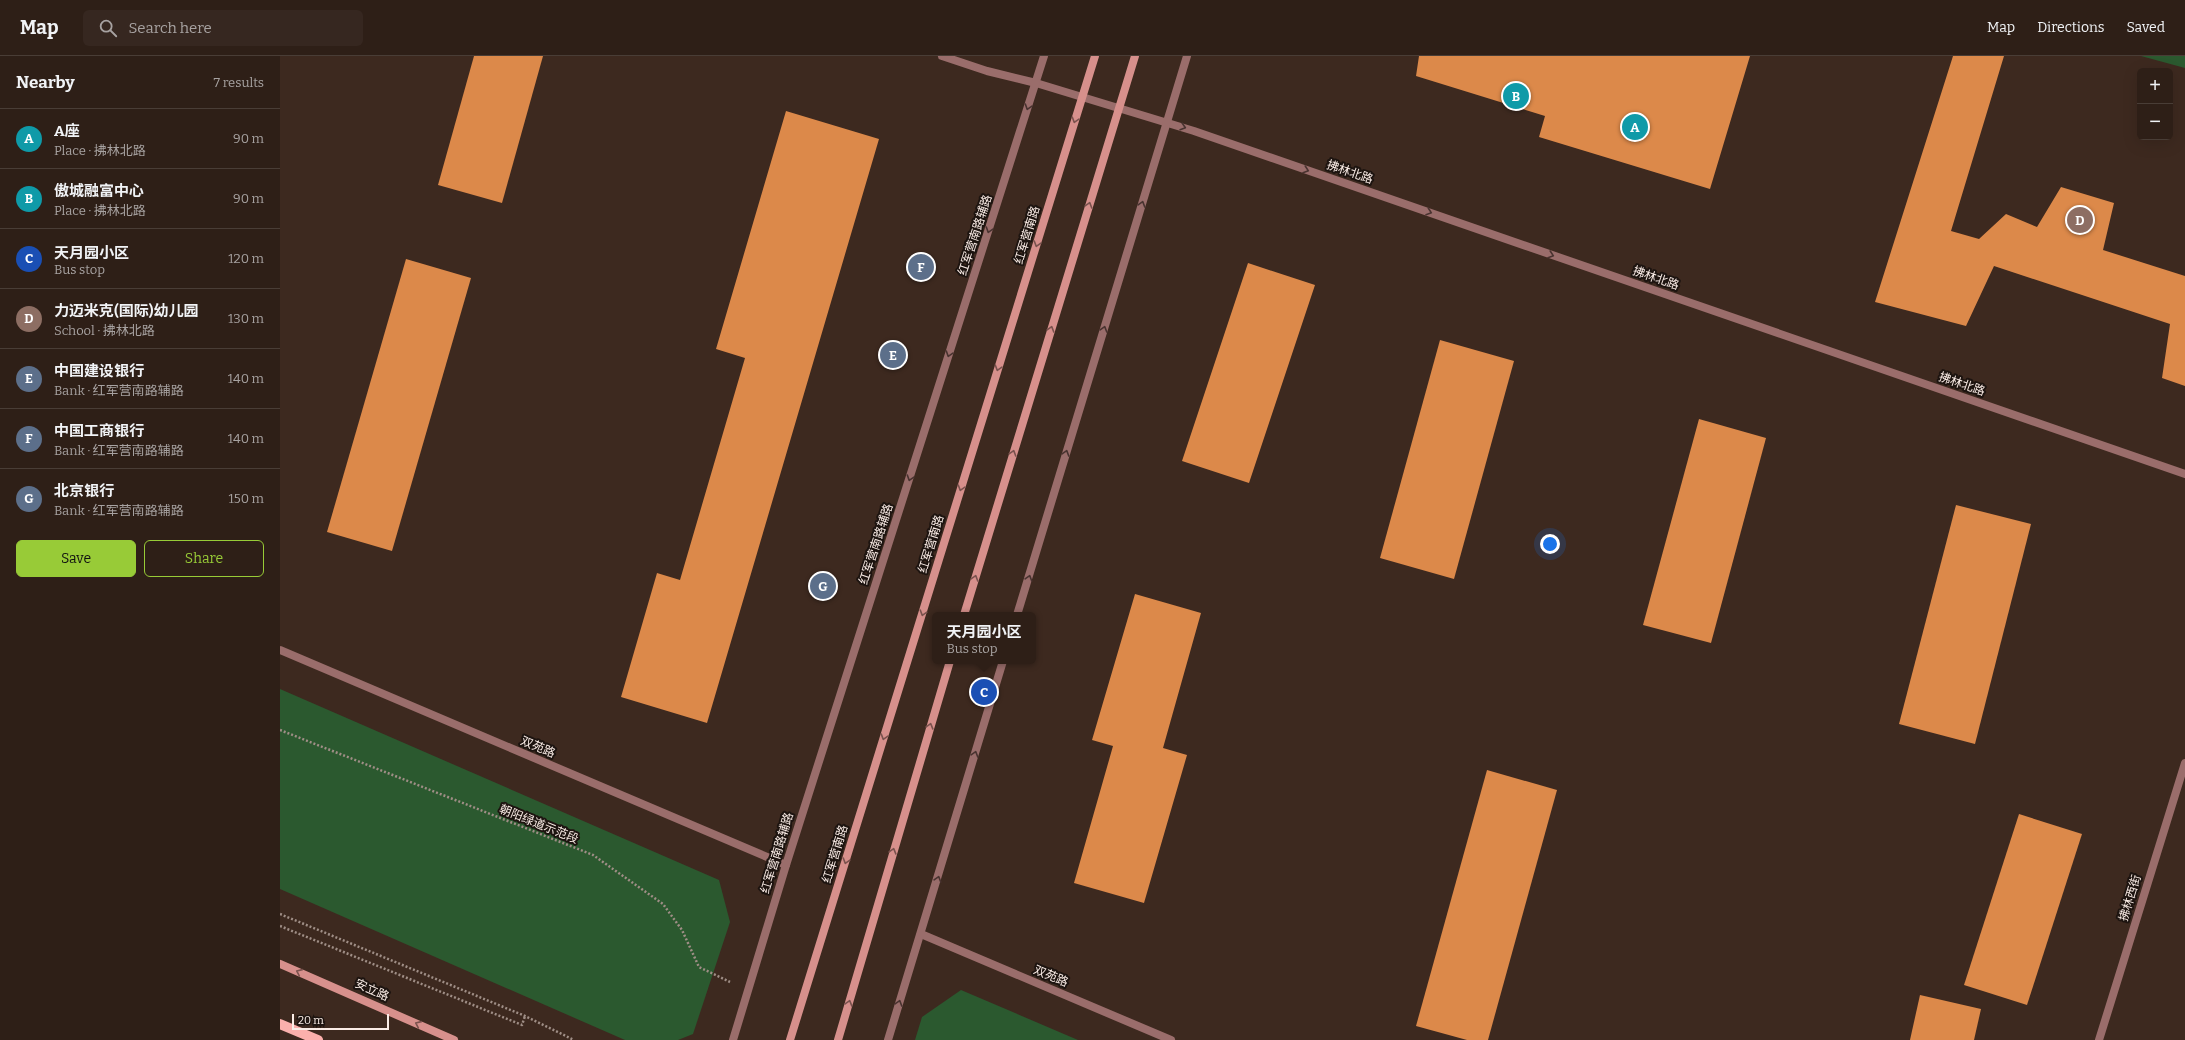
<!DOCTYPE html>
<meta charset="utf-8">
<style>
body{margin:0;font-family:Bitter,"Noto Sans SC",serif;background:#362720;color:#f1f3f6}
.controls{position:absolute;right:12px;top:12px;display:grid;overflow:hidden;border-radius:6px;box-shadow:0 4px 16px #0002}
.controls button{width:36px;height:36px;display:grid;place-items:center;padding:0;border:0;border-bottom:1px solid #493d36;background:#2e1f17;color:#f1f3f6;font:20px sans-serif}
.scale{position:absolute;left:12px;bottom:10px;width:97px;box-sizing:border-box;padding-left:4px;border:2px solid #faece6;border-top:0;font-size:11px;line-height:14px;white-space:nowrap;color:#faece6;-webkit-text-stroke:3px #1d1410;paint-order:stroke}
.you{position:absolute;left:1270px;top:488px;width:14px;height:14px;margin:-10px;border:3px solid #fff;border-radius:50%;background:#1a73e8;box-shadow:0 0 0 6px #1a73e833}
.badge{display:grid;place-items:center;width:26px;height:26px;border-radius:50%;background:#98cb37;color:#fff;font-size:13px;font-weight:700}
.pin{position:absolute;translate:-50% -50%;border:2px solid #fff;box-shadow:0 1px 4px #0006}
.popup{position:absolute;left:652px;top:556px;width:104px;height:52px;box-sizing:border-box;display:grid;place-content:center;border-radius:6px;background:#2e1f17;filter:drop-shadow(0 1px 3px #0005);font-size:13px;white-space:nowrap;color:#a7a2a1}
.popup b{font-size:15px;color:#f1f3f6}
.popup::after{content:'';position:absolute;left:50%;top:100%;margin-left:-8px;border:8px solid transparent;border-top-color:#2e1f17}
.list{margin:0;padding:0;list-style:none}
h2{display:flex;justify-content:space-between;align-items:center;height:52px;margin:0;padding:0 16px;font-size:17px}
h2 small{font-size:13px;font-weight:400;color:#a7a2a1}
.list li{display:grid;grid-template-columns:26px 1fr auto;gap:12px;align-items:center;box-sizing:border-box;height:60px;padding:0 16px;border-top:1px solid #493d36}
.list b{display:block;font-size:15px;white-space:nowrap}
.list p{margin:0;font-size:13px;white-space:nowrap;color:#a7a2a1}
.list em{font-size:13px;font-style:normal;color:#a7a2a1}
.actions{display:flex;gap:8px;padding:12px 16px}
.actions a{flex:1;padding:9px 0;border:1px solid #98cb37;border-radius:6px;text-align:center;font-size:14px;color:#98cb37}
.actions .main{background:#98cb37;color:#111}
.icon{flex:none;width:22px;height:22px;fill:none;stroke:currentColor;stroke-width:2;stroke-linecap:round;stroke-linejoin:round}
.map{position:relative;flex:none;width:1905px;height:984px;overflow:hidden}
header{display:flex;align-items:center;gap:24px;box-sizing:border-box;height:56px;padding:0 20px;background:#2e1f17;border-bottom:1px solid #493d36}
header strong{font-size:19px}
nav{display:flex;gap:22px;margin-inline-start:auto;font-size:14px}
.search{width:280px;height:36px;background:#362720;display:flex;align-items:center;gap:10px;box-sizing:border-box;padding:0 14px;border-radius:6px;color:#a7a2a1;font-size:15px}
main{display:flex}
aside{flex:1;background:#2e1f17}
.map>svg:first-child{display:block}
</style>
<header>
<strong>Map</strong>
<div class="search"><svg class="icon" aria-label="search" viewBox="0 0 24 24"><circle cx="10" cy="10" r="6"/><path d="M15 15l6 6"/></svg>Search here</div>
<nav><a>Map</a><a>Directions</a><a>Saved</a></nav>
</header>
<main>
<aside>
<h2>Nearby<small>7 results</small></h2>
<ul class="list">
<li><span class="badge" style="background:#0f9aa8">A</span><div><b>A座</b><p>Place · 拂林北路</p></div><em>90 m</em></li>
<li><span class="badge" style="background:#0f9aa8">B</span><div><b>傲城融富中心</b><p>Place · 拂林北路</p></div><em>90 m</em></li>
<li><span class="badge" style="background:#1a4fb4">C</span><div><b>天月园小区</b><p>Bus stop</p></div><em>120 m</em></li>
<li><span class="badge" style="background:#8d6e63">D</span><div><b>力迈米克(国际)幼儿园</b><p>School · 拂林北路</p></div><em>130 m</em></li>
<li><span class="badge" style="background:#5c6f8a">E</span><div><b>中国建设银行</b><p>Bank · 红军营南路辅路</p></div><em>140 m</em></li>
<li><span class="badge" style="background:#5c6f8a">F</span><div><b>中国工商银行</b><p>Bank · 红军营南路辅路</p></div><em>140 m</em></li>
<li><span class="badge" style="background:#5c6f8a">G</span><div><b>北京银行</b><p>Bank · 红军营南路辅路</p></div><em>150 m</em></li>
</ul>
<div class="actions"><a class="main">Save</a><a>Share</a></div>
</aside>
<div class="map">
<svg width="1905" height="984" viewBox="0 0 1905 984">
<rect width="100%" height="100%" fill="#3d291f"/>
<g fill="#2b592f">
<polygon points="1861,0 1905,0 1905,12"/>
<polygon points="0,633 439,824 450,866 413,978 398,984 345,984 0,833"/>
<polygon points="681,934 798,984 635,984 642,961"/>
</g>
<g fill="#dc894a">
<polygon points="194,0 263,0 222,147 158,129"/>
<polygon points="1139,0 1470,0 1430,133 1259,81 1265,60 1136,20"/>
<polygon points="1673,0 1724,0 1671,175 1699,183 1726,158 1757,171 1781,131 1834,147 1823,194 1905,220 1905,330 1882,322 1890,268 1714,210 1686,270 1595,246"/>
<polygon points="506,55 599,83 427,667 341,641 377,517 400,524 465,302 436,293"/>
<polygon points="126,203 191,222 112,495 47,476"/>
<polygon points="968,207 1035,229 969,427 902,405"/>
<polygon points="1160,284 1234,305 1174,523 1100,502"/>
<polygon points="1419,363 1486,382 1431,587 1363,569"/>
<polygon points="1676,449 1751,468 1695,688 1619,668"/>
<polygon points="855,538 921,557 883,692 907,699 864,847 794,827 833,690 812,684"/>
<polygon points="1207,714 1277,734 1208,984 1187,984 1136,970"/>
<polygon points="1739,758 1802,778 1747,949 1684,929"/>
<polygon points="1640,939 1701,953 1694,984 1630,984"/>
</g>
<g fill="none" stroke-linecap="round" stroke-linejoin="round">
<g stroke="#9f8e86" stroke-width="2.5" stroke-dasharray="2 2" stroke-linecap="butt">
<polyline points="0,674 313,799 383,848 402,874 419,911 450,926"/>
<polyline points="0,858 245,960 294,984"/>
<polyline points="0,870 242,969 245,960"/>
</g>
<g stroke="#9a6d6b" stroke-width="8">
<polyline points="662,0 707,15 756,27 914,75 1905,418"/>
<polyline points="737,559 907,0"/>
<polyline points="0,594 506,809"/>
<polyline points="641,878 891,984"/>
<polyline points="453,984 506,809 764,0"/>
<polyline points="608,984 723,605"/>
<polyline points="1819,984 1905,707"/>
</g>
<g stroke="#d7908c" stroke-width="8">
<polyline points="684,559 855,0"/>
<polyline points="0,908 174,984"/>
<polyline points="510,984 815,0"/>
<polyline points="558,984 670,605"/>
</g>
<polyline stroke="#fbb0ac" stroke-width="10" points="0,968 38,984"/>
</g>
<defs><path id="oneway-chevron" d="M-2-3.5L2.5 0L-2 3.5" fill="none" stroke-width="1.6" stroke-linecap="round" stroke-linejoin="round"/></defs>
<g stroke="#493330">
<use href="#oneway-chevron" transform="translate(748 51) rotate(108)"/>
<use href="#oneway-chevron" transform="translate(903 71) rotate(17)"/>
<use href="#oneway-chevron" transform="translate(1026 114) rotate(19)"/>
<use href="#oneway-chevron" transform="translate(862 148) rotate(-73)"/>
<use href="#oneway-chevron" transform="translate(1149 156) rotate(19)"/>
<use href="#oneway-chevron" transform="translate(709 174) rotate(108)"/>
<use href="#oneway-chevron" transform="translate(1271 199) rotate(19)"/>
<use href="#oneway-chevron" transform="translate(824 273) rotate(-73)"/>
<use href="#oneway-chevron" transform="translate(669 298) rotate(108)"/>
<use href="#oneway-chevron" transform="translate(786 397) rotate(-73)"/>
<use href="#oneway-chevron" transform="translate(630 422) rotate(108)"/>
<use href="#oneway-chevron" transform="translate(749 522) rotate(-73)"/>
<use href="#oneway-chevron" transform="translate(695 698) rotate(-73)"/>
<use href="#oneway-chevron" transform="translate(658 823) rotate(-73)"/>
<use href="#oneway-chevron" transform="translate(619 947) rotate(-73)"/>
</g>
<g stroke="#7a524e">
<use href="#oneway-chevron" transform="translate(795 64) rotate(107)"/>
<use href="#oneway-chevron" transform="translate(809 149) rotate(-73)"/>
<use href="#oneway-chevron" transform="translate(757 188) rotate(107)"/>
<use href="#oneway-chevron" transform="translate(771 273) rotate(-73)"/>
<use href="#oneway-chevron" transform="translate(718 312) rotate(107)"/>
<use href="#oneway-chevron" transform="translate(733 397) rotate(-73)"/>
<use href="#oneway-chevron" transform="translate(681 432) rotate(107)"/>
<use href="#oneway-chevron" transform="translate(695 522) rotate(-73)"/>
<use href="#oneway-chevron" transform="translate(643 557) rotate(107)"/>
<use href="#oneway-chevron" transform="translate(650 670) rotate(-74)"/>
<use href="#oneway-chevron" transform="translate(604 681) rotate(107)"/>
<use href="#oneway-chevron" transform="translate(613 795) rotate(-74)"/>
<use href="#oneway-chevron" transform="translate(566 805) rotate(107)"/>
<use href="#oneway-chevron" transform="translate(19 916) rotate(-156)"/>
<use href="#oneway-chevron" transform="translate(569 947) rotate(-74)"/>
<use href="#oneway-chevron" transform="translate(138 968) rotate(-156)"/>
</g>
<g text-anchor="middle" stroke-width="4" stroke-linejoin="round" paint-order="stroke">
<g font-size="12" fill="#faece6" stroke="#1d1410">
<text transform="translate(1070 116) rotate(19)" y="4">拂林北路</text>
<text transform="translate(695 179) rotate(-72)" y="4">红军营南路辅路</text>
<text transform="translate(747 179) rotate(-73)" y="4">红军营南路</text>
<text transform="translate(1376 222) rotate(19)" y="4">拂林北路</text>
<text transform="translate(1682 328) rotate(19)" y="4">拂林北路</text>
<text transform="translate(596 488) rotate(-72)" y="4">红军营南路辅路</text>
<text transform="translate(651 488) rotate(-73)" y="4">红军营南路</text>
<text transform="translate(258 691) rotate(23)" y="4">双苑路</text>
<text transform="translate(259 768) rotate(22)" y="4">朝阳绿道示范段</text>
<text transform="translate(497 797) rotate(-73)" y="4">红军营南路辅路</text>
<text transform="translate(555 798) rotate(-73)" y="4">红军营南路</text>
<text transform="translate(1850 842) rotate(-73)" y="4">拂林西街</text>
<text transform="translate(771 920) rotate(23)" y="4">双苑路</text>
<text transform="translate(92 934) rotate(24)" y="4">安立路</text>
</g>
</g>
</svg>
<div class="controls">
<button>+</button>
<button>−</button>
</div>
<div class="scale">20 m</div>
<div class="you"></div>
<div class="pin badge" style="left:1355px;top:71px;background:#0f9aa8">A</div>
<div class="pin badge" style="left:1236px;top:40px;background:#0f9aa8">B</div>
<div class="pin badge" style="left:704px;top:636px;background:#1a4fb4">C</div>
<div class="popup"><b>天月园小区</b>Bus stop</div>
<div class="pin badge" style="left:1800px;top:164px;background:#8d6e63">D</div>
<div class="pin badge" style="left:613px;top:299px;background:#5c6f8a">E</div>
<div class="pin badge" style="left:641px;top:211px;background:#5c6f8a">F</div>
<div class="pin badge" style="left:543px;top:530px;background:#5c6f8a">G</div>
</div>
</main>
